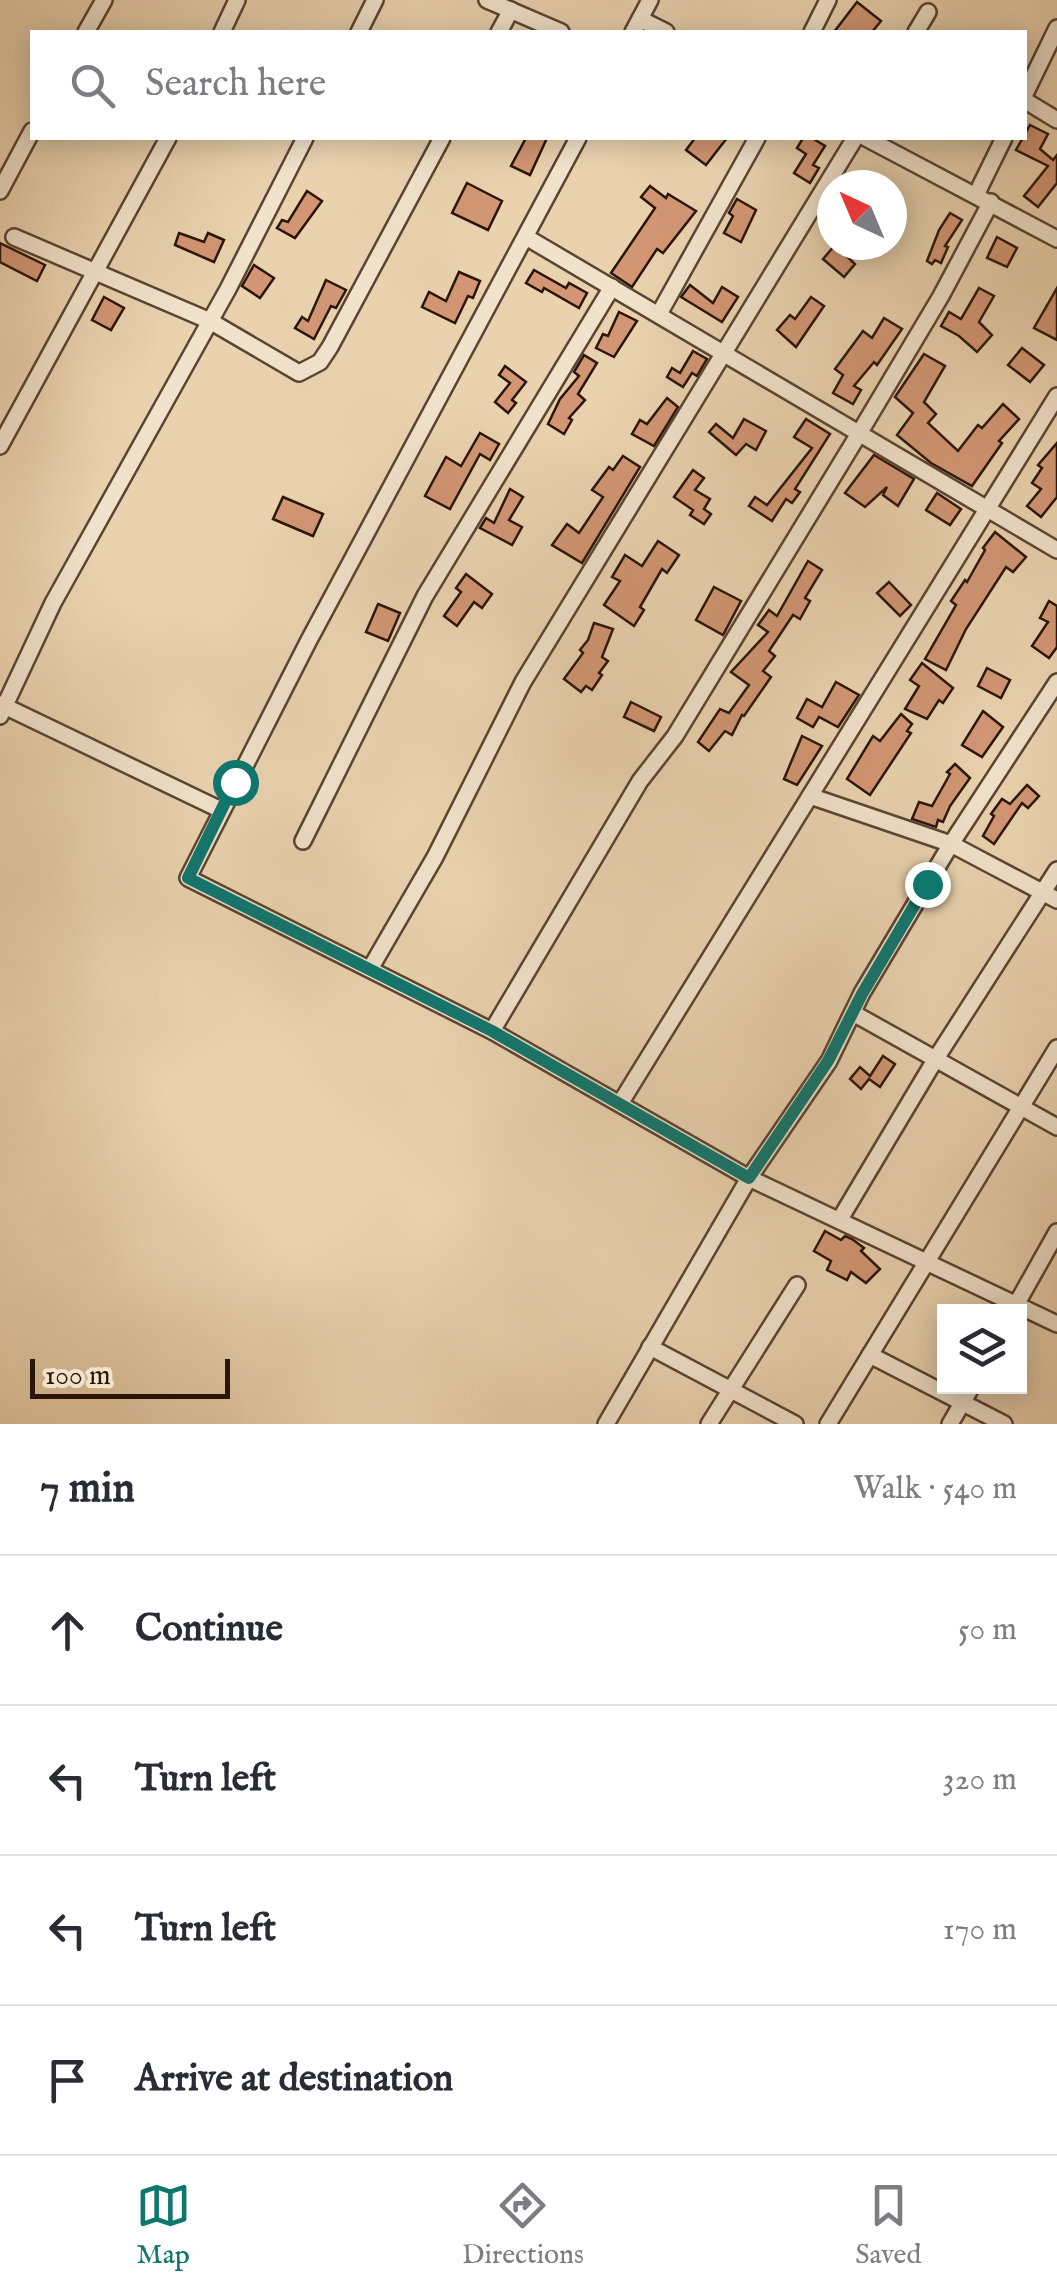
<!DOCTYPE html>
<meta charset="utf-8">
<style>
body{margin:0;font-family:"IM FELL English",serif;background:#f2f2f3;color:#2b2b33}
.controls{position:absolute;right:30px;bottom:30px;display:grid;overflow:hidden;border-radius:0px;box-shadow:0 5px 25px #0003}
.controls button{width:90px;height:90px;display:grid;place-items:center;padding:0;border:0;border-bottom:2px solid #e1e1e2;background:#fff;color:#2b2b33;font:50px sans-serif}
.compass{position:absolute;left:817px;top:170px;width:90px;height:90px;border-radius:50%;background:#fff;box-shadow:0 5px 25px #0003;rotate:316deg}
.scale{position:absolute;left:30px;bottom:25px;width:200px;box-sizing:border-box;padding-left:10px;border:5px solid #2a1508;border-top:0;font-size:28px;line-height:35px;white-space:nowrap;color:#2a1508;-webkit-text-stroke:8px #f1e2cb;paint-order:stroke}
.stop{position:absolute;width:30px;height:30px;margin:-22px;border:8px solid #0f766e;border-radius:50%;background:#fff}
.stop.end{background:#0f766e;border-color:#fff;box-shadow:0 2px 10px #0008}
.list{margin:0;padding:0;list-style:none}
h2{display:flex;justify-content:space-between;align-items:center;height:130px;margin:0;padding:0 40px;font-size:42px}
h2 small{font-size:32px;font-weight:400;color:#7c7c81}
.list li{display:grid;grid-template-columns:65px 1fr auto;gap:30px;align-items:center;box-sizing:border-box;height:150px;padding:0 40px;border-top:2px solid #e1e1e2}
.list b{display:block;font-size:38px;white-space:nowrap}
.list em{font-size:32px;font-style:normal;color:#7c7c81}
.icon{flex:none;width:55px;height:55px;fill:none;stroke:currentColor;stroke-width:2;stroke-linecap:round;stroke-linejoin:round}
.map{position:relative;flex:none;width:1057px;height:1424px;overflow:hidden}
.search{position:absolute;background:#fff;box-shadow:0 5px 25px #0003;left:30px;right:30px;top:30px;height:110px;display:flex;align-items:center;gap:25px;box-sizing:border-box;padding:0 35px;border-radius:0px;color:#7c7c81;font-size:38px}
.sheet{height:730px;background:#fff}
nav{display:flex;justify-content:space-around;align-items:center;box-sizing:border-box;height:140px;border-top:2px solid #e1e1e2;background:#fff;font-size:28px;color:#7c7c81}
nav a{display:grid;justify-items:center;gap:5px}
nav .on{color:#0f766e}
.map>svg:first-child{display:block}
</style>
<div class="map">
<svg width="1057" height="1424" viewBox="0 0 1057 1424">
<rect width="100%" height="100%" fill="#ead2af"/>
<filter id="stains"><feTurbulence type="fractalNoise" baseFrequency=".002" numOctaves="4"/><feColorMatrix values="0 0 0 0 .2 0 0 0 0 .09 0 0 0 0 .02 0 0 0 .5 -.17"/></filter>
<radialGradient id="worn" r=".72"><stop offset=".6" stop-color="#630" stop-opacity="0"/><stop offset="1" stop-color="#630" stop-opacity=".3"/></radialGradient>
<g fill="#d29674" stroke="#2a1508" stroke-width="2.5">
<polygon points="857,2 881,21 872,32 834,32"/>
<polygon points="1030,125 1048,134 1040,149 1053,160 1057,155 1057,183 1038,207 1024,196 1048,166 1016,150"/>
<polygon points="526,138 547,138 530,175 511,166"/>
<polygon points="695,138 727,138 706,165 686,150"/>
<polygon points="803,138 812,138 825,146 813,165 819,168 810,183 794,173 806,154 797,148"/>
<polygon points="467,183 502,201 488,230 452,213"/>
<polygon points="650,186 666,198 668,194 696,211 663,253 657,249 632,287 611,273 655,208 641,197"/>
<polygon points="307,191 322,201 295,238 277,228 282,220 288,222"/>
<polygon points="737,199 756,210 741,242 724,233 733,216 729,213"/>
<polygon points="950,213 962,220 945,246 948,247 941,263 935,260 932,264 927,261 939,230"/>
<polygon points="179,233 204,242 208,233 224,240 214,262 175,245"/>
<polygon points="997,237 1017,248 1007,267 987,258"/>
<polygon points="0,243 45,265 37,281 0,262"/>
<polygon points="835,245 855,264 844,277 823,259"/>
<polygon points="254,265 274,278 260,298 242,286"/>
<polygon points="534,270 566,288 569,283 587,293 579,308 544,288 542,292 526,283"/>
<polygon points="459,272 480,281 473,298 468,296 455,323 422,307 429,292 446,301"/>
<polygon points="326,280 346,290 336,308 331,306 314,339 295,328 302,317 308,321"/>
<polygon points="690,285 713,303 722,287 738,297 722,322 681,297"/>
<polygon points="979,288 994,296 979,322 992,335 977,352 959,336 941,326 949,312 961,319"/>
<polygon points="1057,288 1057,340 1034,328"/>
<polygon points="104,297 124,308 111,330 92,320"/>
<polygon points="811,297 824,306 796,347 777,330 790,315 795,319"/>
<polygon points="619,312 637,321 614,357 596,348 603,334 608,336"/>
<polygon points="884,318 902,329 877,365 874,362 854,386 861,390 853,404 833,393 843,375 835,369 863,331 872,338"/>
<polygon points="1022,348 1044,365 1030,382 1008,365"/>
<polygon points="693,351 707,359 697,376 692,373 683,387 667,377 672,368 680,373"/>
<polygon points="924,354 945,366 924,402 936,414 928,423 958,451 978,425 982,428 1003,404 1019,419 999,441 1002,443 972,486 931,463 897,435 913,413 895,397"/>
<polygon points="584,355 597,363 578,394 585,400 569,418 572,420 564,434 548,424 560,399 579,376 574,372"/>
<polygon points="505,366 526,382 512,400 516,403 508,413 495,402 510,383 499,375"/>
<polygon points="667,398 678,407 654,446 632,434 640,420 647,424"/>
<polygon points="744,419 766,431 756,450 746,444 736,455 709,432 716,424 733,438"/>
<polygon points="806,419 830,434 795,489 800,492 792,503 786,499 772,521 749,506 755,497 767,505 812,448 794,437"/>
<polygon points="480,433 499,444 490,460 480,454 450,509 425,496 446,457 461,466"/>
<polygon points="1057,443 1057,497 1041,517 1027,506 1041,489 1032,483 1042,468 1038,465"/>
<polygon points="874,455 914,479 898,506 883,495 887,487 865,507 845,493"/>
<polygon points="623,456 640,467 582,563 552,545 567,524 579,533 603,497 592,490 609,467 613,470"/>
<polygon points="693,470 704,478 695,490 710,499 704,509 711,514 704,524 690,515 693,510 674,497"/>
<polygon points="510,489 523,497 509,520 522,527 512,545 480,528 486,518 494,523"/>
<polygon points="937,493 961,509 950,525 926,510"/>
<polygon points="283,497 323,514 313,536 273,519"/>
<polygon points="995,532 1026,557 1013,572 1006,567 966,629 946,670 925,659 956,605 951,601 965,580 967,582 985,550 983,548"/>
<polygon points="658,541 679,555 667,573 662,569 640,607 644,610 634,626 604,605 620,581 612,577 625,555 642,566"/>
<polygon points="808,561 822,570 805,598 810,601 800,619 793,615 769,651 775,656 763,671 771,677 744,716 742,715 732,735 725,731 709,751 698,742 720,709 729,713 749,685 731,672 768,632 758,625 769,610 777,616"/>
<polygon points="466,574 492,594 482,608 474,602 457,626 444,616 461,592 456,588"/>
<polygon points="889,582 911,605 900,616 877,593"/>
<polygon points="714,587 741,601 723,635 696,620"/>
<polygon points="1049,601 1057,606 1057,647 1049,658 1032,646 1048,622 1040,618"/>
<polygon points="378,604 400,613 388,641 366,632"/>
<polygon points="594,623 613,629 602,657 608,661 599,673 602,675 592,690 586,686 581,692 564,679 583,653 580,650 588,640"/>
<polygon points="922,663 953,688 943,703 939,700 927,719 905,709 919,686 910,680"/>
<polygon points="987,668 1010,680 1001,698 978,686"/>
<polygon points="836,682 859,695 838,727 819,717 813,727 797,718 807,699 822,707"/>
<polygon points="631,702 661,717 654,731 624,717"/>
<polygon points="983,711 1003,727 982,757 962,745"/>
<polygon points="901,714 912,724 907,731 911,733 870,795 847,779 873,736 880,741"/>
<polygon points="802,736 822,746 797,785 784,779"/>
<polygon points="955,764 970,778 950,806 943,822 938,820 936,827 912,819 919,802 932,806 950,774 947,772"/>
<polygon points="1027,785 1039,796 1028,808 1022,803 994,844 983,836 994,816 991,814 1002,799 1010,804"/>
<polygon points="883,1056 895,1064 880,1087 869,1079 861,1089 850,1079 860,1067 870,1076"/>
<polygon points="825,1231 841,1240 845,1236 852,1239 864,1248 861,1251 880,1269 866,1283 851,1272 847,1280 827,1270 831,1261 814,1251"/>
</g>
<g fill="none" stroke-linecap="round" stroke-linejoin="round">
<defs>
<g id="minor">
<polyline points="487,0 561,32"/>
<polyline points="640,19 666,32"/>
<polyline points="86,32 104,0"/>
<polyline points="222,32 237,0"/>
<polyline points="359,32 375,0"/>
<polyline points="499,32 511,10"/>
<polyline points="633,32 650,0"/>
<polyline points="812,32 828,0"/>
<polyline points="916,32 928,12"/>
<polyline points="1024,96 1057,28"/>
<polyline points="1024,100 1057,120"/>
<polyline points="578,138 308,642 188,878 492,1031 749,1178 1057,1324"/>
<polyline points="866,138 1057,239"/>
<polyline points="0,191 32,131"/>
<polyline points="976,195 1004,138"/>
<polyline points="14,237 210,321 299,373 320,362 330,347 442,138"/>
<polyline points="526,237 1057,550"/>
<polyline points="659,314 757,138"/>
<polyline points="0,446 168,138"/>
<polyline points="0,704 221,810"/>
<polyline points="0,716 53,603 228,289 305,138"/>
<polyline points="810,796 951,844 1057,900"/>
<polyline points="303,841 425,596 612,287"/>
<polyline points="370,969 435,857 523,682 855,138"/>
<polyline points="853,1013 1057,1127"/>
<polyline points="492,1031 640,781 675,736 854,442 941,296 991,202"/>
<polyline points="621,1102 1057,396"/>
<polyline points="840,1219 935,1060 1057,870"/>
<polyline points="1012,1312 1057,1232"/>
<polyline points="650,1347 795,1424"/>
<polyline points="870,1355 1004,1424"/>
<polyline points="606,1424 749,1178 829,1061 862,993 951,844 1057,682"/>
<polyline points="709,1424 797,1285"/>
<polyline points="828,1424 1057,1048"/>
<polyline points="950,1424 972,1386"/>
</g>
</defs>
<use href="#minor" stroke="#5a4432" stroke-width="20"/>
<use href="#minor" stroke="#f1e2cb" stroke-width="15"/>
</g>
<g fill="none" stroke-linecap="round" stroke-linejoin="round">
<polyline stroke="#0f766e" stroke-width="12" points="235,782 188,878 492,1031 749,1178 828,1061 862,994 927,884"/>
</g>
<rect width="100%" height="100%" filter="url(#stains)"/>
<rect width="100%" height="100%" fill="url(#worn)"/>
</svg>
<div class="controls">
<button><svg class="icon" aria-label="layers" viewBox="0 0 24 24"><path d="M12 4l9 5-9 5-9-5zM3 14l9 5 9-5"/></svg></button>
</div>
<svg class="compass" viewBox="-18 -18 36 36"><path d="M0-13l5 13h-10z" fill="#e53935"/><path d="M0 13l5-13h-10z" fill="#7c7c81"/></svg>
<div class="scale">100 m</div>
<div class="stop" style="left:235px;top:782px"></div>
<div class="stop end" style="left:927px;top:884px"></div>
<div class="search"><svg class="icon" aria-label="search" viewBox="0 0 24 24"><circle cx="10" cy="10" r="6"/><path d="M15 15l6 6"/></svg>Search here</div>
</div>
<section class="sheet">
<h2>7 min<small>Walk · 540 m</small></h2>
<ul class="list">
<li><svg class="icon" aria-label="ahead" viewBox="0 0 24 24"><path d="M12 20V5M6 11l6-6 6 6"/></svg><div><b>Continue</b></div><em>50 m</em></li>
<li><svg class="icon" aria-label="left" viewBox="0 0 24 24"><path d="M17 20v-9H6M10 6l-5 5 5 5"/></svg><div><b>Turn left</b></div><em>320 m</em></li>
<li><svg class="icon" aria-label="left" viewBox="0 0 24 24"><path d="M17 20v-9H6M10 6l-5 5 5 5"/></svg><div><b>Turn left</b></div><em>170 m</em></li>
<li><svg class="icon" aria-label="arrive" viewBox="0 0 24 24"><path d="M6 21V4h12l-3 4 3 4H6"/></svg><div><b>Arrive at destination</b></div></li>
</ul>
</section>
<nav>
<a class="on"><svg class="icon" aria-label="map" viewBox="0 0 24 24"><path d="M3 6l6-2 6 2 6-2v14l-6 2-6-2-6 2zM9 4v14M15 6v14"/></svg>Map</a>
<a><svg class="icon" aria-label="directions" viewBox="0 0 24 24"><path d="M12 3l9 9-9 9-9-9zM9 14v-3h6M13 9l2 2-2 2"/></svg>Directions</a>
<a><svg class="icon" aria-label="saved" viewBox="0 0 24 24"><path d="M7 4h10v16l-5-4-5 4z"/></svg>Saved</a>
</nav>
